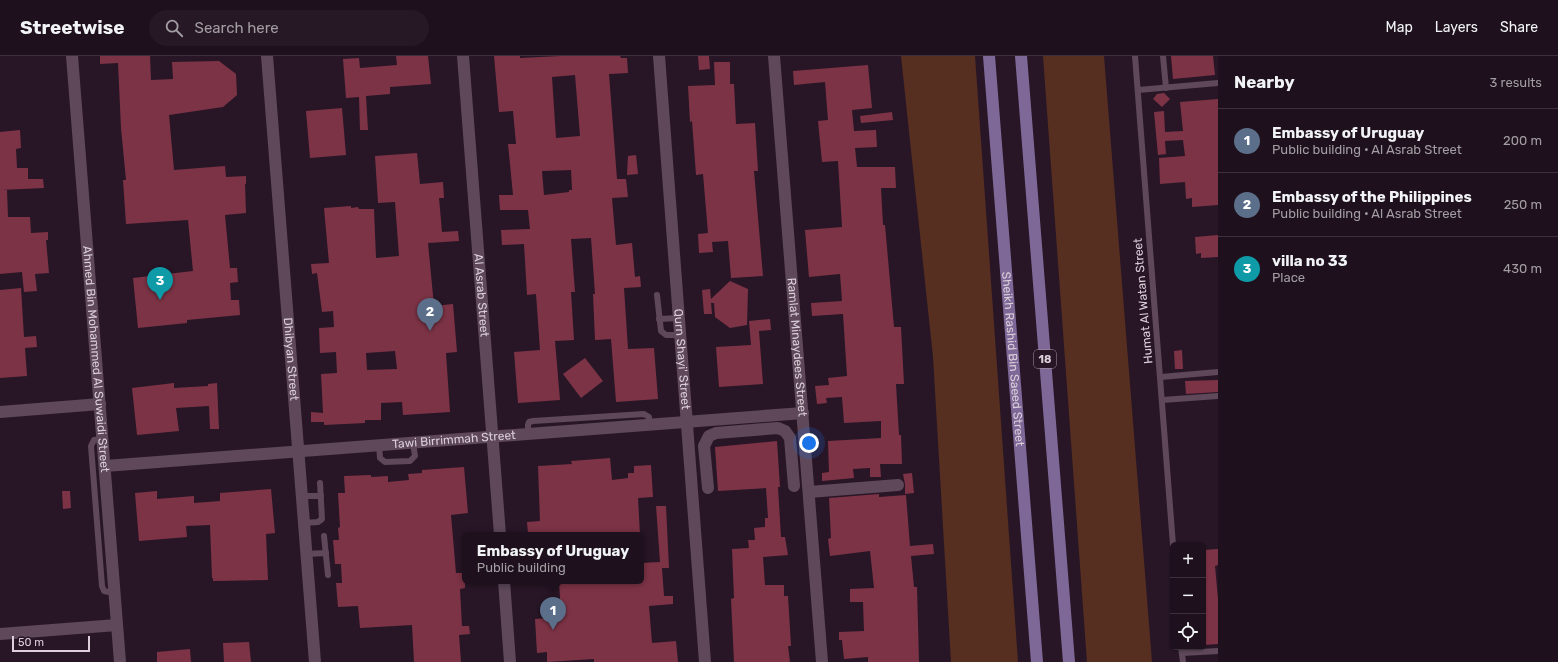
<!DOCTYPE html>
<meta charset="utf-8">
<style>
body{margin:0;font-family:Rubik,sans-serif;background:#261925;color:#f1f3f6}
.controls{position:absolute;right:12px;bottom:12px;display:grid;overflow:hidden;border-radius:6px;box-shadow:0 1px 3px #0004}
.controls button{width:36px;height:36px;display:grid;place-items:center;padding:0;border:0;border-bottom:1px solid #3c303b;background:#1e101c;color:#f1f3f6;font:20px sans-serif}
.scale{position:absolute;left:12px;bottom:10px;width:78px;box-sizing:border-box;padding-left:4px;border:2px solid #dccfda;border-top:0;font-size:11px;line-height:14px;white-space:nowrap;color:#dccfda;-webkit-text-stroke:3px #281626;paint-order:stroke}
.you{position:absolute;left:809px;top:387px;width:14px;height:14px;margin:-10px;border:3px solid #fff;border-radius:50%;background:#1a73e8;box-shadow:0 0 0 6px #1a73e833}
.badge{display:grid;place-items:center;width:26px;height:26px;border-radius:50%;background:#6cd362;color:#fff;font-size:13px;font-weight:700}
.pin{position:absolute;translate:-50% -33px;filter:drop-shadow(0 1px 2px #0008)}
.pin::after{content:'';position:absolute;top:21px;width:14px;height:12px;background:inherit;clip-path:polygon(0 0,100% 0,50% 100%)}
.popup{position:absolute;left:462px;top:476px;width:182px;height:52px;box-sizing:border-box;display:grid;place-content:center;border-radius:6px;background:#1e101c;filter:drop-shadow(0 1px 3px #0005);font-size:13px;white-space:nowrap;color:#a19da3}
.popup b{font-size:15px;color:#f1f3f6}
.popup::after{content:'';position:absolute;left:50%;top:100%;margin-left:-8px;border:8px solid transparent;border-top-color:#1e101c}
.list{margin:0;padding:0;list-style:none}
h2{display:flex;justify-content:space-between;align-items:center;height:52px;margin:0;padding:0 16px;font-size:17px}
h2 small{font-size:13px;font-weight:400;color:#a19da3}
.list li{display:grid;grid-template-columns:26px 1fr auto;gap:12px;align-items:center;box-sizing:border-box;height:64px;padding:0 16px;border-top:1px solid #3c303b}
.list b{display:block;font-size:15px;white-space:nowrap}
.list p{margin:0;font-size:13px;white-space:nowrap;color:#a19da3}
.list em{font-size:13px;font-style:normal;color:#a19da3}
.icon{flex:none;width:22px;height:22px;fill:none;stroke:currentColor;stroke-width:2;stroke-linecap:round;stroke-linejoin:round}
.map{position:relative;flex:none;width:1218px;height:606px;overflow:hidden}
header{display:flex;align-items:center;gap:24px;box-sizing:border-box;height:56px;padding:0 20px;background:#1e101c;border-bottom:1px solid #3c303b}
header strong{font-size:19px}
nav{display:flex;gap:22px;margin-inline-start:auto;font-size:14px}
.search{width:280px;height:36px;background:#261925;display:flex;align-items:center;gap:10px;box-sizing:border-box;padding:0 14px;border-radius:22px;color:#a19da3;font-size:15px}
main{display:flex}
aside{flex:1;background:#1e101c}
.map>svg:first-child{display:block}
</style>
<header>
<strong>Streetwise</strong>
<div class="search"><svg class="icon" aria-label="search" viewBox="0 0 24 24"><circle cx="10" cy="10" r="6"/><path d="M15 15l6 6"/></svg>Search here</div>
<nav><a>Map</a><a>Layers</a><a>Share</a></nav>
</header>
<main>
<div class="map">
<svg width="1218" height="606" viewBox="0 0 1218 606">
<rect width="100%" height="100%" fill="#281626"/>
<g fill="#572f21">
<polygon points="901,0 975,0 1018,606 951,606 933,301"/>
<polygon points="1043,0 1104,0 1152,606 1087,606"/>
</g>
<g fill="#7d3346" fill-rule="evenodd">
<polygon points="100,0 150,0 151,24 173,23 172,6 219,5 236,18 237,39 223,51 169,59 174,114 225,110 226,121 246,120 246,128 245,128 246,157 225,159 230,212 237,212 238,226 230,227 231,244 239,244 240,259 187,264 187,267 138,272 133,222 193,215 188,164 126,168 123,124 126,124 121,72 118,7 100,8"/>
<polygon points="396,0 428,0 431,28 390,31 390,38 366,40 368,74 360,74 359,41 346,42 343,3 359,2 360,12 397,9"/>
<path d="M494 0H520V2L561 0H620L621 2H627L628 17 609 18 617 123H626L628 141 612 142 616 189 632 187 635 221 640 220 641 231 624 232 628 293 654 292 658 343 616 346 611 283 595 284 593 238H595L591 182 571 183 575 236H571L574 284 555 285 560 344 518 347 514 296 540 294 536 238 527 239 524 188 502 189 501 174 530 173 528 154H500L499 139H513L508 88H516L513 55 499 56ZM575 19 580 80 556 82 552 21ZM571 114 572 134H569V136L544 139 542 115Z"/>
<polygon points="698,0 709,0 710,13 699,14"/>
<polygon points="1171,0 1213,0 1215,19 1173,23"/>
<polygon points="714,6 730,6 730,28 734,28 736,68 755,67 758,115 754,115 763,220 731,222 728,185 712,186 713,196 699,197 698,178 708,177 703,118 696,119 692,65 690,66 688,30 715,29"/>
<polygon points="868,9 872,52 852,54 854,75 876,74 877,91 855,92 857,111 895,111 896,132 881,132 883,169 885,169 894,271 901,271 904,328 896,328 899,379 901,379 902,408 880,408 881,421 870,421 870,412 853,413 854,422 822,425 822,417 829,416 828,385 881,382 881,365 844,367 842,341 826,342 827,347 817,348 815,330 829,329 828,322 847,320 843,258 812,260 811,247 842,245 840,218 809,221 805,174 842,171 838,105 822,106 818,65 828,64 825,26 794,29 793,15"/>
<polygon points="1164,37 1170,43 1162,51 1153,43 1157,38"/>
<polygon points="1218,43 1218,149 1192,151 1192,142 1186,143 1185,126 1160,128 1159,102 1185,100 1183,84 1165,85 1166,98 1158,99 1154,56 1164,55 1165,76 1183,75 1180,46"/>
<polygon points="342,52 346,99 310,102 306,55"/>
<polygon points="892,56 893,64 861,67 860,60"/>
<polygon points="20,74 21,92 16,93 17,112 28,112 28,123 43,123 44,132 0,134 0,76"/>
<path d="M417 97 420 128 443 126 444 142H439L442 176 458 175 459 185 428 187 434 250 453 248 457 296 446 297 450 356 403 359 402 346 381 347V364H365V367L324 369V366H311V356L323 357 321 318 337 317 336 296 320 297 319 272 334 271 333 255 322 256 317 217 312 218 311 208 329 207 324 152 351 150V152L358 151 359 153H374L376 202 399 200 395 146 378 147 375 100ZM395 295 397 313 367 314 366 297Z"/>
<polygon points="636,99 638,118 627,119 628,100"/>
<polygon points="0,134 7,134 8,161 30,161 31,177 48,176 48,184 46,184 49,217 35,218 37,235 24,236 22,216 0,218"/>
<polygon points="1218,179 1218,201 1201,202 1201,197 1196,198 1195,181"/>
<polygon points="730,225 748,233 747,269 730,272 715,261 714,247 711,247 712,258 704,258 702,234 710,233 711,243"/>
<polygon points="21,232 24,281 36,280 37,291 25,292 27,320 0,322 0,234"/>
<polygon points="770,263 771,274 759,275 763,328 719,331 716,291 751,289 749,265"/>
<polygon points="1182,294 1183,313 1175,313 1174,295"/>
<polygon points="585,302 603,325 581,342 563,318"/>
<polygon points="1218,324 1218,336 1186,338 1185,325"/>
<polygon points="174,327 174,332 208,330 208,328 217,327 219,373 210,373 209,350 176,352 179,375 137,379 132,332"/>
<polygon points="777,385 780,431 778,431 781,481 785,481 788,499 763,501 765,529 784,529 784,540 788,540 791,590 788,590 790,606 734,606 731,543 734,542 732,493 749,492 748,484 755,484 754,472 765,471 765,462 768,462 766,432 718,435 715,391"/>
<polygon points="610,402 612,424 628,422 628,417 634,417 634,410 651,409 653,441 638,442 640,479 544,479 544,476 528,477 527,466 540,465 538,410 572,408 571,405"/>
<polygon points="464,411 468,457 451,459 456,517 465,517 465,532 460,533 462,570 469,570 470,578 459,579 461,606 414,606 412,569 360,572 358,550 338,551 336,527 342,527 341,508 335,508 333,484 339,484 338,472 340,471 338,437 345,437 344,420 371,419 371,421 388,420 388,426 409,424 408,418 422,417 422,414"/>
<polygon points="912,417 914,437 905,438 905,428 903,418"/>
<polygon points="271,433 275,477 266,478 268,524 213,525 213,522 212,522 210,469 186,470 187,481 139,485 135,437 157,435 157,443 194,440 194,447 220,445 220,437"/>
<polygon points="62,435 70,435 71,452 63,453"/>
<polygon points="879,438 879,441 906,439 910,490 933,488 934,498 911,500 914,531 917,531 919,606 868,606 868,601 844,603 842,584 839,584 839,576 864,575 863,546 850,546 850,533 874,532 870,495 830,500 828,483 831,482 829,442"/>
<polygon points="656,450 666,450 669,512 662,512 664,540 673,540 673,548 649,550 652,587 676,585 678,606 594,606 594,603 547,606 547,596 537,597 535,563 561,561 559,525 641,525 641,507 660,506"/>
<polygon points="1218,493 1218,509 1215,510 1218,543 1218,588 1203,589 1203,494"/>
<polygon points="249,586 251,606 224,606 223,587"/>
<polygon points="190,593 191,606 157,606 157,596"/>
</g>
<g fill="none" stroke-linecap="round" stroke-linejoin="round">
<g stroke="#5e485a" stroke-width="6">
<polyline points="1135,0 1173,489"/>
<polyline points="1163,0 1166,32"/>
<polyline points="1138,34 1218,27"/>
<polyline points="657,239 661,275 666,279 680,279"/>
<polyline points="659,263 679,262"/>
<polyline points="1161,321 1218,316"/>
<polyline points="1162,344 1218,340"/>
<polyline points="528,378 528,369 529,366 533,365 644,358 649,361 649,369"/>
<polyline points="102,383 94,384 91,390 102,530 104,535 114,537"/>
<polyline points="379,389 380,402 385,406 410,405 415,400 413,387"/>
<polyline points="302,440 321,440"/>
<polyline points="304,467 318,466 322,463 320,427"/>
<polyline points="324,480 328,519"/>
<polyline points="306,498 326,497"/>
<polyline points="1181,591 1183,606"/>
<polyline points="1182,597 1218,595"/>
</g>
<g stroke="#5e485a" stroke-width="12">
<path id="s1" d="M72 0 120 606"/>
<path id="s2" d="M267 0 315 606"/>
<path id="s3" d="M463 0 500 479"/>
<path id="s4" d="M659 0 705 606"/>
<path id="s5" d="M774 0 822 606"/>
<polyline points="0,356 100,348"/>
<path id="s6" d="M105 410 803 357"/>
<polyline points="708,432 704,390 709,380 716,377 778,372 785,375 790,382 794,430"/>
<polyline points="809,436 898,429"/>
<polyline points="504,525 510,606"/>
<polyline points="0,578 117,569"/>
</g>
<g stroke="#7e6897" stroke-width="12">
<path id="s7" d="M989 0 1037 606"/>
<polyline points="1021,0 1069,606"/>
</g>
</g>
<g text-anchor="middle" stroke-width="3" stroke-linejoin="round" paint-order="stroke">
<rect fill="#281626" stroke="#a698a4" stroke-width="1" x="1034" y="294" width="22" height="18" rx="3"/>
<g font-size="11" font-weight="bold" fill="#dccfda">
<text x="1045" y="307">18</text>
</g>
<g font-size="12" fill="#dccfda" stroke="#281626">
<text dy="4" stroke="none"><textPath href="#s3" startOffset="240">Al Asrab Street</textPath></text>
<text transform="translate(1143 245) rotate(-95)" y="4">Humat Al Watan Street</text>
<text dy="4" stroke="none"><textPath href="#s5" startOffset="292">Ramlat Minaydees Street</textPath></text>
<text dy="4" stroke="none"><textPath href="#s1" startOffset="304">Ahmed Bin Mohammed Al Suwaidi Street</textPath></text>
<text dy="4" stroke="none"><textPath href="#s2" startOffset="304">Dhibyan Street</textPath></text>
<text dy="4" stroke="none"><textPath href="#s4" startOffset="304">Qurn Shayi' Street</textPath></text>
<text dy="4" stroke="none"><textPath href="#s7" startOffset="304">Sheikh Rashid Bin Saeed Street</textPath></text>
<text dy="4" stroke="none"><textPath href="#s6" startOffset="350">Tawi Birrimmah Street</textPath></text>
</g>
</g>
</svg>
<div class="controls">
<button>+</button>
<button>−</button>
<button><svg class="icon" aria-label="locate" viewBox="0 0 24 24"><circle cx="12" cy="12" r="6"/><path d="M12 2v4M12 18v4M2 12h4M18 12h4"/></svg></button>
</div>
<div class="scale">50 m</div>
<div class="you"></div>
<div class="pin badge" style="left:553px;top:574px;background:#5c6f8a">1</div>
<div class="popup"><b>Embassy of Uruguay</b>Public building</div>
<div class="pin badge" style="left:430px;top:275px;background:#5c6f8a">2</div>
<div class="pin badge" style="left:160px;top:244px;background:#0f9aa8">3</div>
</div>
<aside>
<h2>Nearby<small>3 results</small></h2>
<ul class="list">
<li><span class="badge" style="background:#5c6f8a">1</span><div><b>Embassy of Uruguay</b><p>Public building · Al Asrab Street</p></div><em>200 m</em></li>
<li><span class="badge" style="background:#5c6f8a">2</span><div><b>Embassy of the Philippines</b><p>Public building · Al Asrab Street</p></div><em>250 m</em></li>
<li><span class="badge" style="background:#0f9aa8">3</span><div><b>villa no 33</b><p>Place</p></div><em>430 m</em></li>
</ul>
</aside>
</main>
